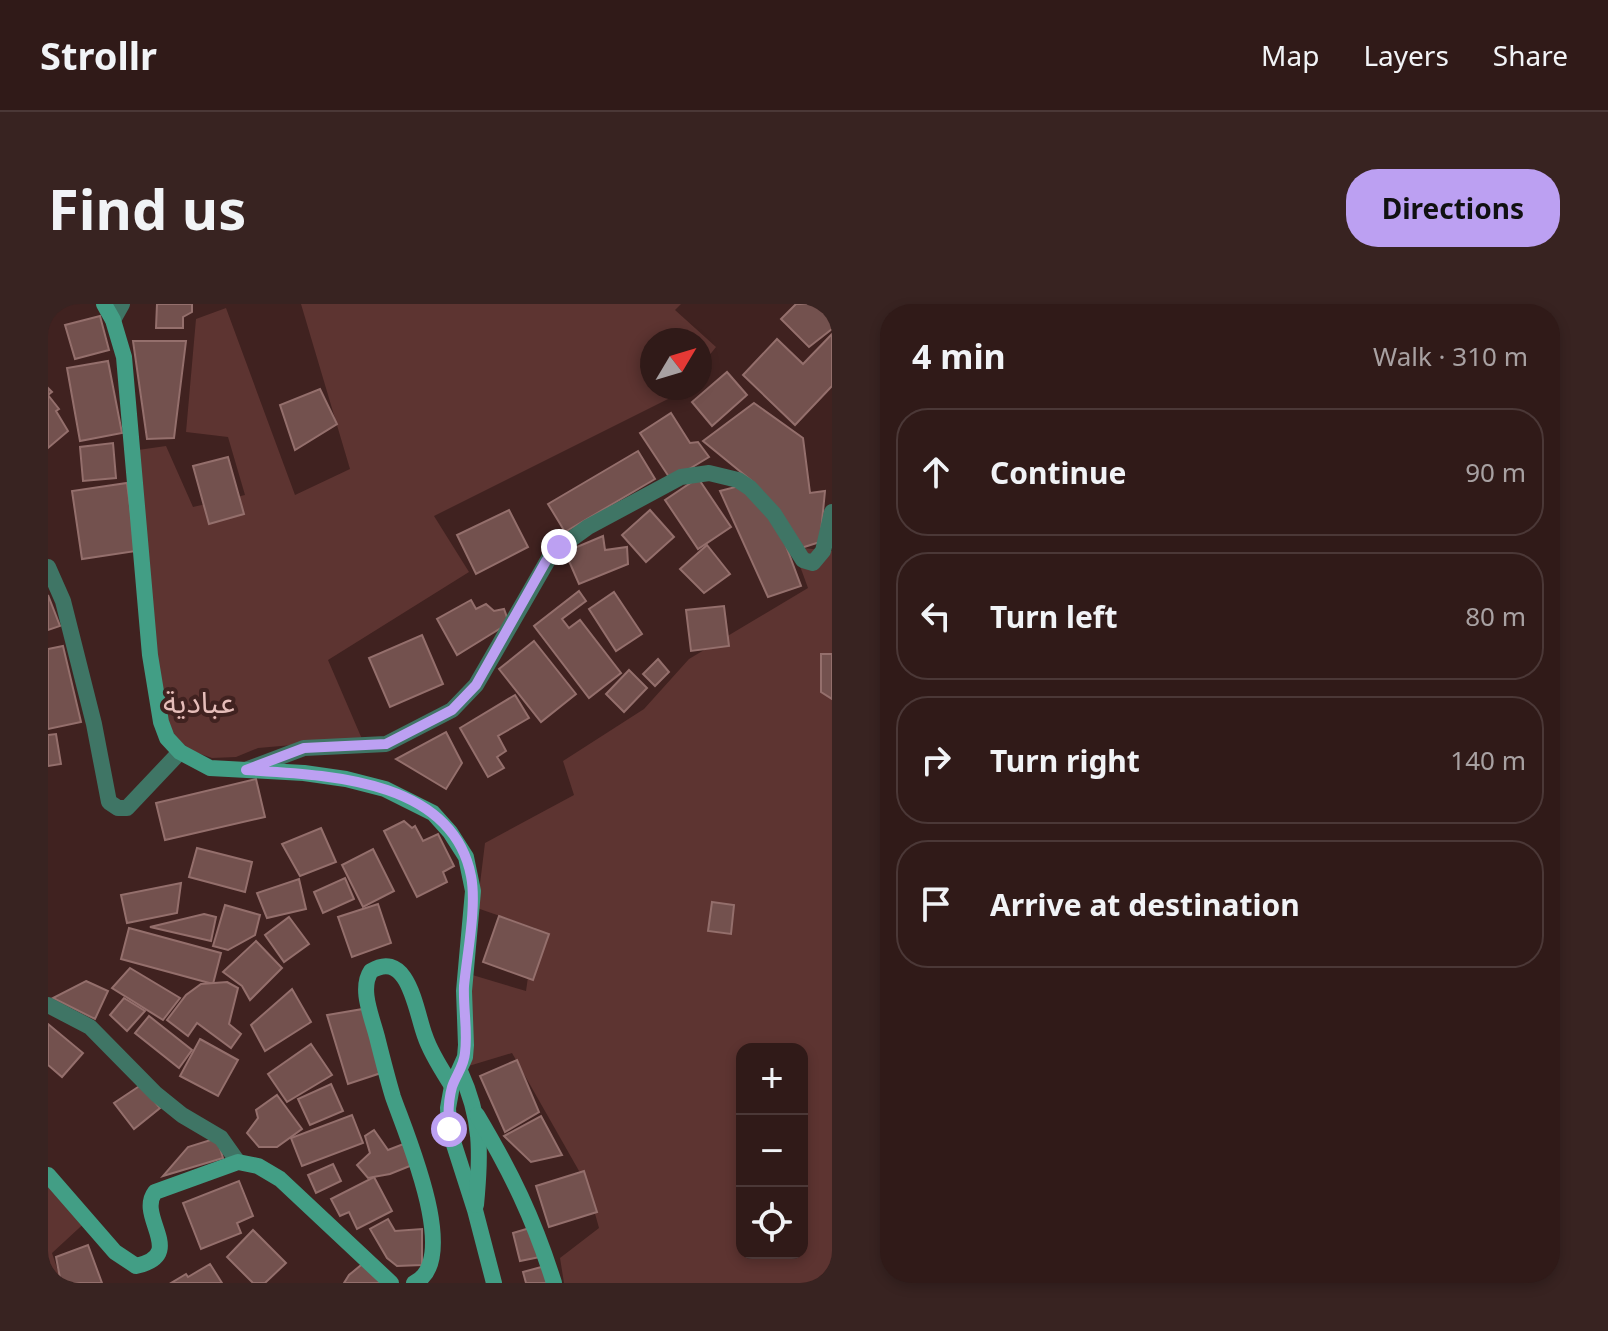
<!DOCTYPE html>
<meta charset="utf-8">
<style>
body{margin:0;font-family:"Noto Sans","Noto Sans Arabic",sans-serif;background:#382321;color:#f1f3f6}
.controls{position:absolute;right:24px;bottom:24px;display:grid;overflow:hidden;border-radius:16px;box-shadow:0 4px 12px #0003}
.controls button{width:72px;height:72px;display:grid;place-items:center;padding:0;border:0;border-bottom:2px solid #4b3837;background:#301a18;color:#f1f3f6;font:40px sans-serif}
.compass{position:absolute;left:592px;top:24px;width:72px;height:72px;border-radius:50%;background:#301a18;box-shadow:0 4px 12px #0003;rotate:52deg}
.stop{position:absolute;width:24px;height:24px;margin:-18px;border:6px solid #bca0f2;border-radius:50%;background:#fff}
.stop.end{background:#bca0f2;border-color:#fff;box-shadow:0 2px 8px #0008}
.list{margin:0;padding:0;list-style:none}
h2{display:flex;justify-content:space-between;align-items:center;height:104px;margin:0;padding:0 32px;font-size:34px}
h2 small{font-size:26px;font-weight:400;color:#a8a1a2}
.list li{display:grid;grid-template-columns:52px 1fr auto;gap:24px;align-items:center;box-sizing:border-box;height:128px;margin:0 16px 16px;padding:0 16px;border:2px solid #4b3837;border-radius:32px}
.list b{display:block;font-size:30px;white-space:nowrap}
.list em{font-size:26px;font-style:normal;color:#a8a1a2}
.icon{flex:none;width:44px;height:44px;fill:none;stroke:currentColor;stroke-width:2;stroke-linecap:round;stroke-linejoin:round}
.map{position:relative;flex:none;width:784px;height:979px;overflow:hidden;border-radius:32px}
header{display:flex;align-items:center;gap:48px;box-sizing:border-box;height:112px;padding:0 40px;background:#301a18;border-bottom:2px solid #4b3837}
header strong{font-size:38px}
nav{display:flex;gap:44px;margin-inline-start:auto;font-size:28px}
.intro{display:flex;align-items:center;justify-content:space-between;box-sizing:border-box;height:192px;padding:0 48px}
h1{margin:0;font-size:56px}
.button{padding:20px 36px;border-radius:32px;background:#bca0f2;color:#111;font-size:28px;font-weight:700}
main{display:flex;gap:48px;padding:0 48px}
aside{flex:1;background:#301a18;border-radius:32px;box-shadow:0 4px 12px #0003}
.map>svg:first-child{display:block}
</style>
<header>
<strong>Strollr</strong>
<nav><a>Map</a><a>Layers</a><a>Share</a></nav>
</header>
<div class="intro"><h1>Find us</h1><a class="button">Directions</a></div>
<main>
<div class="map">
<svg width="784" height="979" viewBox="0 0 784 979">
<rect width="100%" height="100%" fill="#402220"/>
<g fill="#5d3431" fill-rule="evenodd">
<polygon points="253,0 633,0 627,6 668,43 652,63 652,36 604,36 604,84 634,84 628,91 386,212 421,268 280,356 314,435 210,444 188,453 164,454 141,446 115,420 83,147 118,142 145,203 197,191 180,133 138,128 148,15 178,4 247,191 302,165"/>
<path d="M745 243 784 247V979H516L512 954 551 924 539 881 464 749 414 764 411 667 478 687 487 624 429 604 437 539 526 491 515 457 596 405 641 355 760 284ZM694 745H754V949H694Z"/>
<polygon points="0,873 43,913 4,949 14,979 0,979"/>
</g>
<g fill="#73514e" stroke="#946f6c" stroke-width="2">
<polygon points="109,0 144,0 144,8 135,13 135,24 108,24"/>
<polygon points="748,0 784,0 784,25 761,43 733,15"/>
<polygon points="52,12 61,46 27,55 17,21"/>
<polygon points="784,30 784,82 747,121 695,71 729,35 755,60"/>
<polygon points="85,37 138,37 126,134 99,135"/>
<polygon points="60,57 74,129 32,137 19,64"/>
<polygon points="679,68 699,91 664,122 644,98"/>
<polygon points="0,84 4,88 0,91 11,105 8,107 20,127 0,144"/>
<polygon points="272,85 289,120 247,146 232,101"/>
<polygon points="706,99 755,134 762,189 777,187 772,238 753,244 705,178 655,137"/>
<polygon points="623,109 642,139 650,138 661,153 623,176 592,129"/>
<polygon points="65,139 68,174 35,177 32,143"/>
<polygon points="590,147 607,175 517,228 500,200"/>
<polygon points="180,153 196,210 161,220 145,162"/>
<polygon points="650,174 683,223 650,245 617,196"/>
<polygon points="79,179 88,247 34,255 24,187"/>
<polygon points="691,182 731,223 753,282 720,293 672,187"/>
<polygon points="461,206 480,243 428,270 409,231"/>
<polygon points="602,206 626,233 598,258 574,231"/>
<polygon points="555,232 557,246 579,243 580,260 531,280 517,248"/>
<polygon points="659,241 682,270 656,289 632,265"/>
<polygon points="531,287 538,297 514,315 521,324 532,316 573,369 541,394 486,322"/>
<polygon points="566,288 594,330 568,347 541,305"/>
<polygon points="0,291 12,322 0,326"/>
<polygon points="423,296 428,305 438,300 446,307 456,305 461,319 409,351 389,315"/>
<polygon points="676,302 681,342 643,347 638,306"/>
<polygon points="374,331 395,380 342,403 321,354"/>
<polygon points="486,337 528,390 493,418 451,365"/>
<polygon points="15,342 33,418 0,425 0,345"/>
<polygon points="773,350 784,350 784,395 773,388"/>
<polygon points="610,355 621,368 607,382 595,370"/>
<polygon points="581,366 599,384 576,408 558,390"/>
<polygon points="467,391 481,414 450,432 458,447 449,453 456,464 440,473 412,424"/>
<polygon points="398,428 414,459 398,485 348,455"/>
<polygon points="8,430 13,460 0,462 0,431"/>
<polygon points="208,475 217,513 117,536 108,499"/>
<polygon points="356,517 364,524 367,522 375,537 390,530 406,562 395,568 399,578 369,593 336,527"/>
<polygon points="273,524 288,558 252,572 234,540"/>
<polygon points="149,544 204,558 197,588 141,573"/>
<polygon points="325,545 346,587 315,603 294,561"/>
<polygon points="297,574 306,595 275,609 266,588"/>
<polygon points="251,575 258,605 219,614 209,589"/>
<polygon points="133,579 129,609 79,619 73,591"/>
<polygon points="664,598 686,601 683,630 660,627"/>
<polygon points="330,600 343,639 304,653 290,613"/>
<polygon points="177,601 212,611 207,631 180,646 165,642"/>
<polygon points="156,610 168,613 163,637 102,623"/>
<polygon points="451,612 501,630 485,676 435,658"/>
<polygon points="241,613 261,640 236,658 217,631"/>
<polygon points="81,624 173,649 165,680 73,655"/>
<polygon points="208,637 234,664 202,696 194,682 175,668"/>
<polygon points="82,664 132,694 115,716 64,684"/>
<polygon points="38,677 60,687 47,715 5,694"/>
<polygon points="179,678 190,684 181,720 193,730 183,744 149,719 140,732 119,716 138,691 153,680"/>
<polygon points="244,685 263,718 217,747 203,721"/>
<polygon points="76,694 97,707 79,727 62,711"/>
<polygon points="315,705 333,769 300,780 279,711"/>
<polygon points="101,712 144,746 131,764 87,729"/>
<polygon points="0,720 35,749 14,773 0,761"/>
<polygon points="152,735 190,756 170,792 132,772"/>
<polygon points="263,740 284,771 239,798 220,770"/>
<polygon points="469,756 491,808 457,828 432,772"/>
<polygon points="283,780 295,807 262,821 250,795"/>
<polygon points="93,781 112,804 86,825 66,799"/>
<polygon points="229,791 254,825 229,843 211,843 199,829 210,814 208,806"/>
<polygon points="304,811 315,839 254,862 243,834"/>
<polygon points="493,812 514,851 483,858 456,832"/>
<polygon points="326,826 340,846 358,839 367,860 342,870 320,874 309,861 322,849 317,832"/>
<polygon points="169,834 175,854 115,872 140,843"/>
<polygon points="285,860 293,877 268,889 260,871"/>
<polygon points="536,867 549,908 501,923 488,882"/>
<polygon points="326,873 344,907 309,925 301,908 292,912 283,895"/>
<polygon points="191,877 205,912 189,919 193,929 153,945 135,899"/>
<polygon points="340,915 347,927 374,925 374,961 349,962 339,954 322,925"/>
<polygon points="485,923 492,953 472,957 465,929"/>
<polygon points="205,926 238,959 217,979 205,979 179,953"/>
<polygon points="40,941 54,979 13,979 8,953"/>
<polygon points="318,957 336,979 296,979 301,971"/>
<polygon points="162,960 174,979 123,979 138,970 140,973"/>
<polygon points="497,962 501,979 478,979 475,968"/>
</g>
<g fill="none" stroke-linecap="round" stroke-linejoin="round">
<g stroke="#3f7565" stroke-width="16">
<polyline points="65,16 74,0"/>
<polyline points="0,263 15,297 46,420 61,498 70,504 79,504 132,448"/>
<polyline points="200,465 256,444 338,440 404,406 428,381 504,249 540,223 633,173 661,169 690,176 702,184 726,210 755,256 765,259 775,247 784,208"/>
<polyline points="0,701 42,723 108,790 134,811 173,834 190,858"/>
</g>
<g stroke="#429e85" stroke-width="16">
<polyline points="56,0 65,16 76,53 102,351 113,418 119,434 132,448 162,464 256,469 298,475 337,485 385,509 402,528 418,553 425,587 416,687 418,741 417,753 404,782 400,804 401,825 427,906 446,979"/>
<path d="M412 767C434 815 433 849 428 901"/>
<path d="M429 811C463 868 486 915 506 979"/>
<path d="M0 871 67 948 88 962C140 951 88 913 107 888L190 858 210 862 232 875 343 979"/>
<path d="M366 979C414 957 357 828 345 793 339 773 334 753 329 733 324 713 311 685 323 667 361 644 368 709 377 732 383 750 394 766 404 782"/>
</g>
</g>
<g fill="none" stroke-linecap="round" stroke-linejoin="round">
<path stroke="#bca0f2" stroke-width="10" d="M401 825C400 811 400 797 404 783 408 771 416 762 417 749 420 727 415 704 416 682 419 650 429 602 423 572 404 474 277 471 198 466L256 444 338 440 404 406 428 381 498 257 511 243"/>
</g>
<g text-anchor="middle" stroke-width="8" stroke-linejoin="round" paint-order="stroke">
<g font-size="30" fill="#e5bdb9" stroke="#402220">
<text x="151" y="409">عبادية</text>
</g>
</g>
</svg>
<div class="controls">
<button>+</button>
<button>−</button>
<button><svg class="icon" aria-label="locate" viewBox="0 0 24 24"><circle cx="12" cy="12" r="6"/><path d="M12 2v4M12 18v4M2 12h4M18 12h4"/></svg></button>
</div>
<svg class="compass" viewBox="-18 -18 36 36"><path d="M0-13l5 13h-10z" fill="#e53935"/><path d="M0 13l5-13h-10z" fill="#a8a1a2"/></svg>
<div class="stop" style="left:401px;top:825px"></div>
<div class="stop end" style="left:511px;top:243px"></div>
</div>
<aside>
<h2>4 min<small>Walk · 310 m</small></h2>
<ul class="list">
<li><svg class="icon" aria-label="ahead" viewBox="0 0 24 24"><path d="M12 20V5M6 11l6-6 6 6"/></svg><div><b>Continue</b></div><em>90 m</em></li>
<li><svg class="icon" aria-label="left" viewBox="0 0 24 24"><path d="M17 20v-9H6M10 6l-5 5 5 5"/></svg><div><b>Turn left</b></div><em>80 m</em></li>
<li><svg class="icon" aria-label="right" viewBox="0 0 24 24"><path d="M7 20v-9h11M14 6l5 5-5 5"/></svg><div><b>Turn right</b></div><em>140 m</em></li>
<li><svg class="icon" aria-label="arrive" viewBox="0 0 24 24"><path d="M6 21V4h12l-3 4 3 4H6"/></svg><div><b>Arrive at destination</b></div></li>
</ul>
</aside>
</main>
